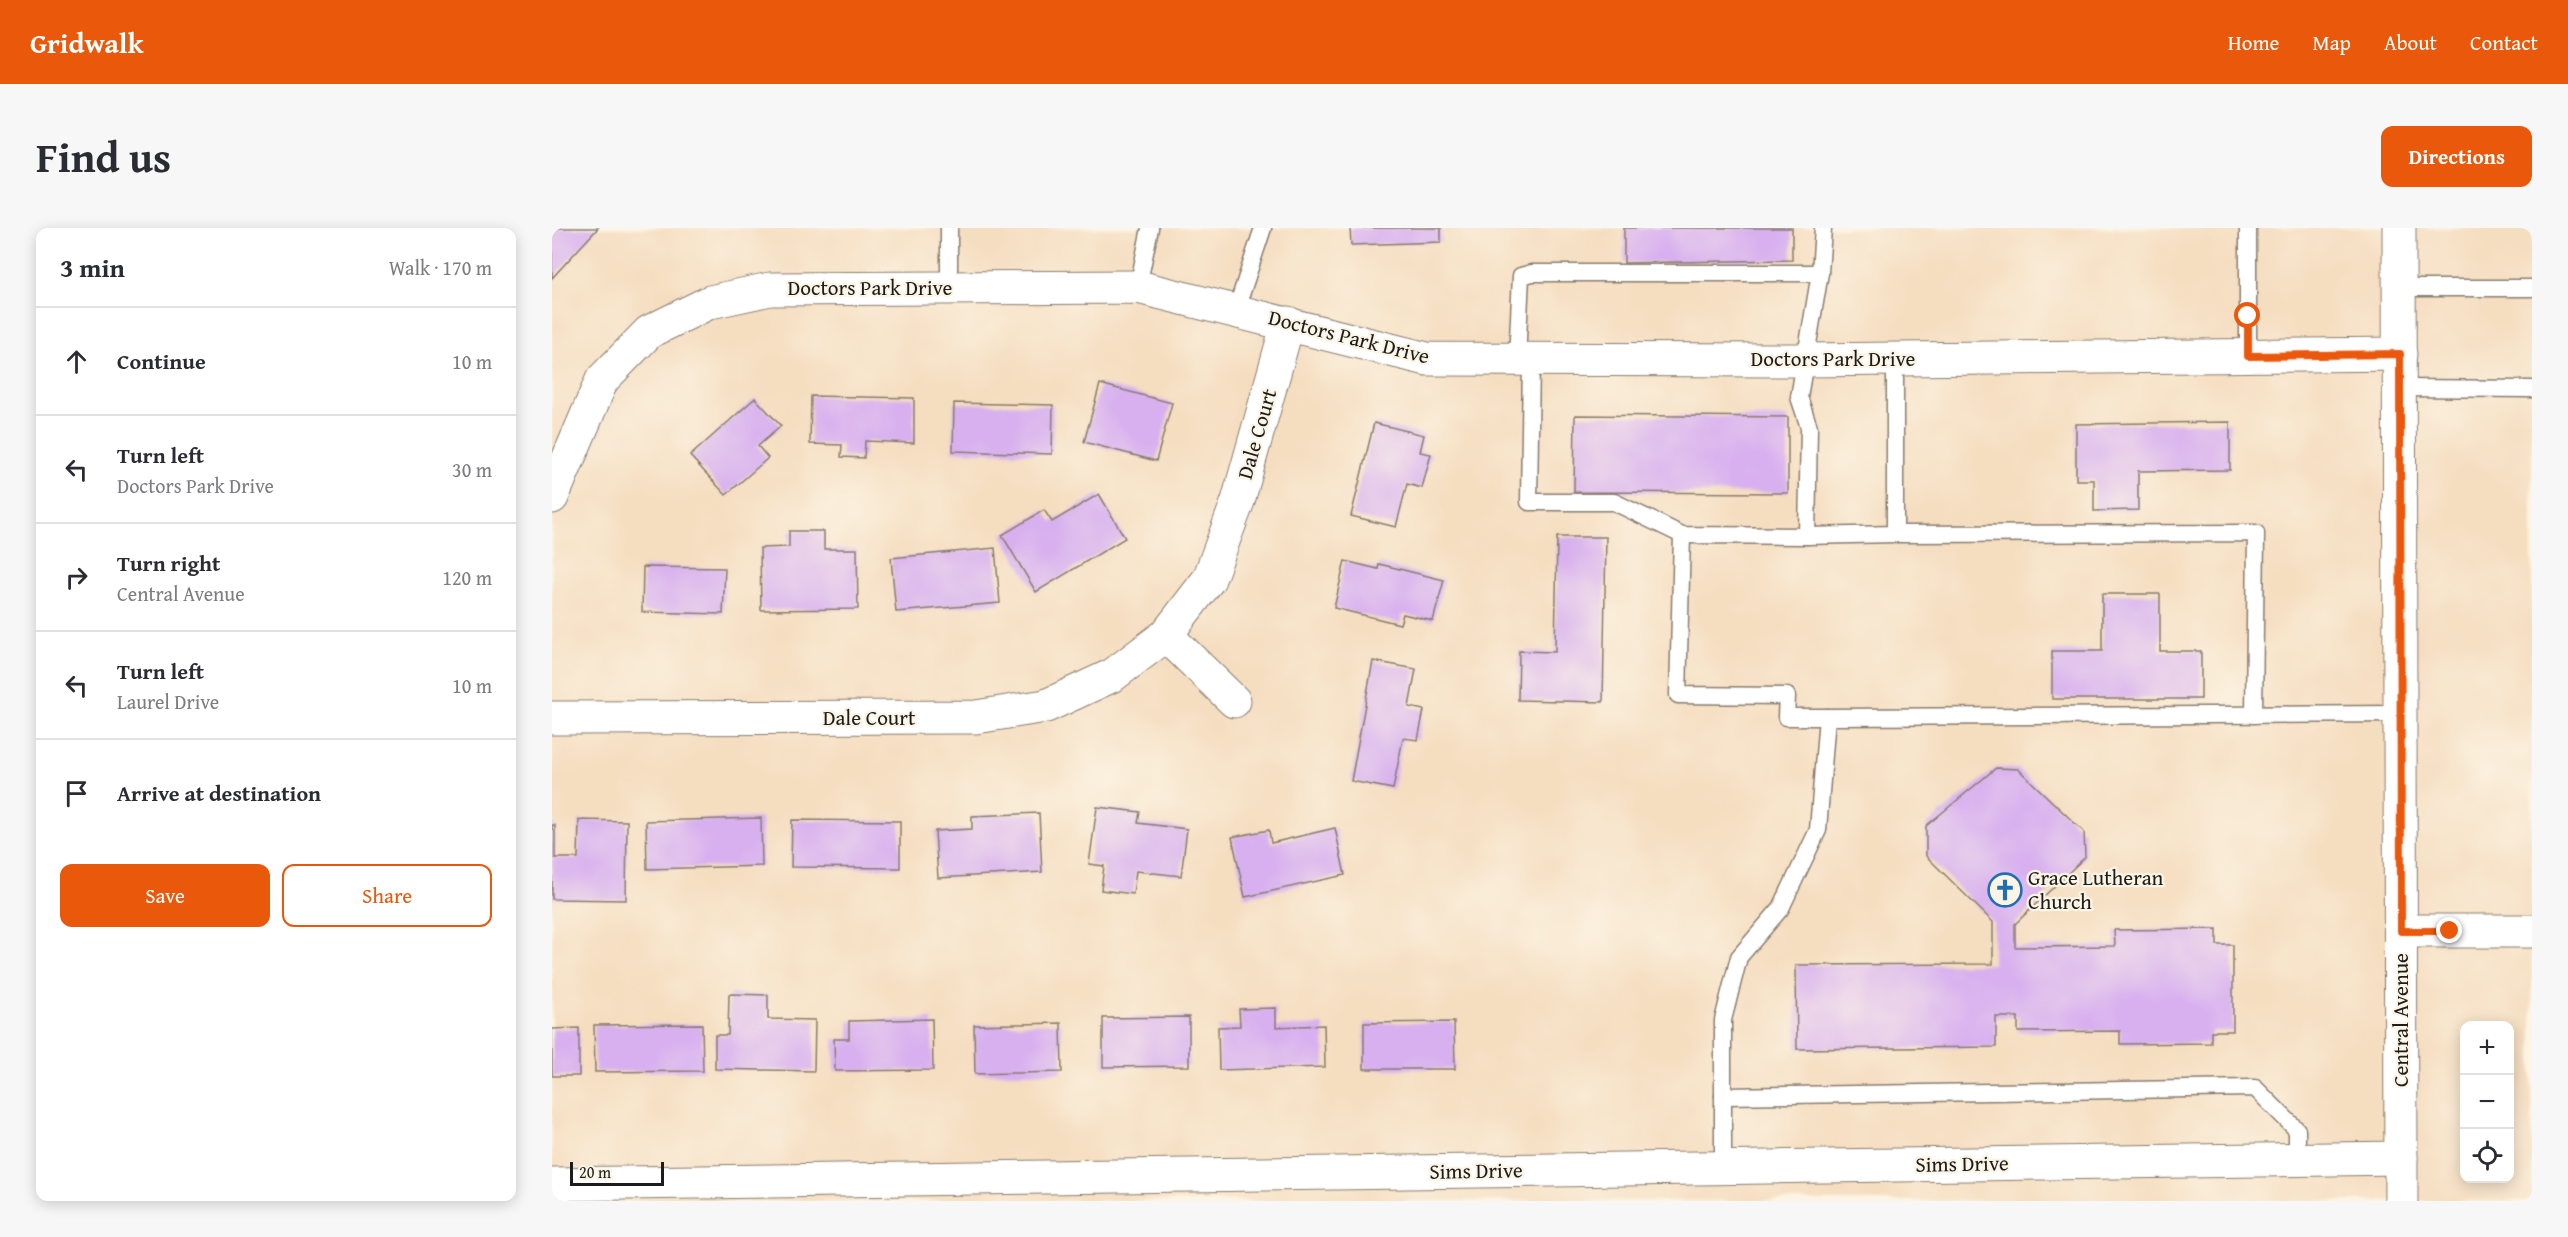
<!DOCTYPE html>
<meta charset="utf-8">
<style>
body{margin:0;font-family:"Gentium Book Plus",serif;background:#f7f7f7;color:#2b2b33}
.controls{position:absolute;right:18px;bottom:18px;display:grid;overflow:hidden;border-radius:12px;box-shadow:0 3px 15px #0003}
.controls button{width:54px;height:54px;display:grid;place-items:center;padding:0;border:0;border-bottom:2px solid #e1e1e2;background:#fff;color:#2b2b33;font:30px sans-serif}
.scale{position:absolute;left:18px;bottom:15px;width:94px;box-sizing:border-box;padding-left:6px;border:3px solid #1c1c1c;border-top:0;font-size:16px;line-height:21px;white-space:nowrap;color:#1c1c1c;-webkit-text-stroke:4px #fcf5e5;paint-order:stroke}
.stop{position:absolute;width:18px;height:18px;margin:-14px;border:4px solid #ea580c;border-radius:50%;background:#fff}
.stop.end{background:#ea580c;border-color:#fff;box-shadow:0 2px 6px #0008}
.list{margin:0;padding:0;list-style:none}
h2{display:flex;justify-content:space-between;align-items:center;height:78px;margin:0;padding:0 24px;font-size:26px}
h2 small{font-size:20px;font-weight:400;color:#7c7c81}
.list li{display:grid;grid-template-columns:39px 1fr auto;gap:18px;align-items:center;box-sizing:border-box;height:108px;padding:0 24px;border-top:2px solid #e1e1e2}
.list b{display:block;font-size:22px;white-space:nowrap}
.list p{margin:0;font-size:20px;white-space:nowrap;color:#7c7c81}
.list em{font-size:20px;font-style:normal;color:#7c7c81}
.actions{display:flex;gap:12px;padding:18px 24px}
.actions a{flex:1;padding:14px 0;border:2px solid #ea580c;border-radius:12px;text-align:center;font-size:21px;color:#ea580c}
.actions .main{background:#ea580c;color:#fff}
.icon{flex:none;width:33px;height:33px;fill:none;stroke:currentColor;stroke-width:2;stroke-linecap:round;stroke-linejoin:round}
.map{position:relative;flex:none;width:1980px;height:973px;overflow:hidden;border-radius:12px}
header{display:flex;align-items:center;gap:36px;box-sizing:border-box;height:84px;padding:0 30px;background:#ea580c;color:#fff}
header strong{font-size:28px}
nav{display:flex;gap:33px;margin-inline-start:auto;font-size:21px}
.intro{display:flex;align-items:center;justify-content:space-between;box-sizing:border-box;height:144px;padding:0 36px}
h1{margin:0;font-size:42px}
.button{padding:15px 27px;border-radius:12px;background:#ea580c;color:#fff;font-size:21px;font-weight:700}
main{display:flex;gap:36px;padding:0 36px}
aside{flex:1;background:#fff;border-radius:12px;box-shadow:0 3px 15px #0003}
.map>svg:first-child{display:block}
</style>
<header>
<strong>Gridwalk</strong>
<nav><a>Home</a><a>Map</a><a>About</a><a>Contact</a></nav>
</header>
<div class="intro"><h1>Find us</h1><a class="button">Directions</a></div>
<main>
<aside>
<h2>3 min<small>Walk · 170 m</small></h2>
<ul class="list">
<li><svg class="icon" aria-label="ahead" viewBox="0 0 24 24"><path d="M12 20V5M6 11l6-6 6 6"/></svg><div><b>Continue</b></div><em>10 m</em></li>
<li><svg class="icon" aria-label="left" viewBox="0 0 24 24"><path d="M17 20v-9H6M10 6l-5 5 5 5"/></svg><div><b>Turn left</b><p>Doctors Park Drive</p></div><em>30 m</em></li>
<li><svg class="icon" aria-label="right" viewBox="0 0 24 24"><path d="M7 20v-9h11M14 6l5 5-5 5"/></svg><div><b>Turn right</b><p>Central Avenue</p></div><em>120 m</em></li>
<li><svg class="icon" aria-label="left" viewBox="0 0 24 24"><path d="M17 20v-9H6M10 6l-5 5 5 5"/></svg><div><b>Turn left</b><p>Laurel Drive</p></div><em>10 m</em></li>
<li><svg class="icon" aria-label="arrive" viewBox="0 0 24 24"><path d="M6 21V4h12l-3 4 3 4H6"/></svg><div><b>Arrive at destination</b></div></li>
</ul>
<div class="actions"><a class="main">Save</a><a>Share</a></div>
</aside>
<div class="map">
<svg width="1980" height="973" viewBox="0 0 1980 973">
<rect width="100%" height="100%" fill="#fcf5e5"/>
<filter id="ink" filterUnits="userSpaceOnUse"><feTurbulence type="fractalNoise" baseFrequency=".0167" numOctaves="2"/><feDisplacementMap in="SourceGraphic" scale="12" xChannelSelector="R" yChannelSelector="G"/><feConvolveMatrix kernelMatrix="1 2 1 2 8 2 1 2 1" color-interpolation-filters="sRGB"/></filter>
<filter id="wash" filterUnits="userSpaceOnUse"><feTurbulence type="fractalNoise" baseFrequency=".008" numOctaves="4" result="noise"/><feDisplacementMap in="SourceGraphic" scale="24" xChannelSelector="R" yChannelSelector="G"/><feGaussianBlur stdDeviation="1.35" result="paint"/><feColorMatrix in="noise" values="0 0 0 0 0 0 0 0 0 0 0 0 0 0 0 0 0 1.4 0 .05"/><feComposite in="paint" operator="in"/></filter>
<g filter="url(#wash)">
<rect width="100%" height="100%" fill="#f5ddc0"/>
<g id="blocks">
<g fill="#d8b0ef">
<polygon points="0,0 46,0 0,50"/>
<polygon points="798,0 889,0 889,14 799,17"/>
<polygon points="1072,0 1240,0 1240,32 1072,35"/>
<polygon points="548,156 620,175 604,233 532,214"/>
<polygon points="259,168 362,170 362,215 313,213 312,230 289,229 290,217 258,216"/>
<polygon points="203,170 229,198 206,218 216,230 174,267 138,228"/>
<polygon points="402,175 501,177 500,226 401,223"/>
<polygon points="1023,187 1236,189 1236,265 1022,264"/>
<polygon points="1678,194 1678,242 1586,243 1586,282 1542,283 1542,252 1524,252 1524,196"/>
<polygon points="822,195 872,207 868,224 879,226 870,260 855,256 844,299 799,288"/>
<polygon points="547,266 573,310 484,364 450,307 492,282 500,294"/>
<polygon points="237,303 272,303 272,321 305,321 306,381 209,382 208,320 237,319"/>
<polygon points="1005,309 1054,309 1051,474 966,472 967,423 1003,424"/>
<polygon points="443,320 448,375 344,384 339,330"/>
<polygon points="793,333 826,341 827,336 892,352 881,393 851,386 848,396 782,380"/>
<polygon points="91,339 173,340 171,386 90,384"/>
<polygon points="1550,366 1608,366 1608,423 1649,423 1649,471 1500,471 1500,423 1550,423"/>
<polygon points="821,433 864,441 857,479 872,482 866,512 851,510 841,561 799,553"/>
<polygon points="1444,540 1466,541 1532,604 1533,629 1463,696 1463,719 1563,718 1562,702 1665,701 1665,717 1681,717 1681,803 1659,803 1659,815 1568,816 1568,803 1466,804 1466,789 1444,789 1444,819 1245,821 1244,737 1441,736 1441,694 1374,628 1374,598"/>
<polygon points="545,579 588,584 586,595 635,601 629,648 584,643 581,666 549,662 552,638 537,636"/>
<polygon points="487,585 490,644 386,650 383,603 420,601 420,588"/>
<polygon points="209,590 210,638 95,641 94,593"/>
<polygon points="27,592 75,593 74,672 0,671 0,597 3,597 3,630 26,630"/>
<polygon points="240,592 348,593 348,640 239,639"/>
<polygon points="783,600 793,647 693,669 680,609 717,602 719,615"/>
<polygon points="177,766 216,767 216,791 263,792 262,843 163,841 163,807 176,807"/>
<polygon points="724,780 724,799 772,797 773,839 667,842 666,799 688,798 687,781"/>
<polygon points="637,789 637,838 551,839 551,790"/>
<polygon points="380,791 381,842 283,843 282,811 297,811 297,793"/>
<polygon points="902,794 903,841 812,841 812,795"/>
<polygon points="509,795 510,844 423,846 422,797"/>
<polygon points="150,796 151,843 43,844 42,797"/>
<polygon points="27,800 27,848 0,848 0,801"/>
</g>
</g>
</g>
<g filter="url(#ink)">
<use href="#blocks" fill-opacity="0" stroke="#887c6e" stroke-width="1.5"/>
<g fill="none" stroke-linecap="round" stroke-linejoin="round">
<defs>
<g id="service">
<polyline points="397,0 397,60"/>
<polyline points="1271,0 1268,45 1247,169 1257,199 1255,308 1343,306 1343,131"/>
<polyline points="586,59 598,0"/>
<polyline points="1848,60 1980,60"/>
<polyline points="684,82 711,0"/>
<polyline points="1696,128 1696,0"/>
<polyline points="965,132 969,48 980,45 1268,45"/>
<polyline points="979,132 977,274 1062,274 1130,307 1255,308"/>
<polyline points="1848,160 1980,161"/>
<polyline points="1343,306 1704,305 1702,487"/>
<polyline points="1130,307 1126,467 1235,468 1234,489 1275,489"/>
<polyline points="1171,868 1703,860 1745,902 1745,931"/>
<polyline points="1171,940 1171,792 1187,729 1229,680 1266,602 1275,489 1848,486"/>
</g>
<g id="minor">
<polyline points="0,269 50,152 97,104 158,74 218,61 586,59 875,131 1253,132 1848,126"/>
<polyline points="614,407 682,473"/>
<polyline points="0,490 424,489 494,478 561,447 614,407 657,351 686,273 736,95"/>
<polyline points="1849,703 1980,703"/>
<polyline points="0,956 1849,930"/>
</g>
<polyline id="secondary" points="1847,0 1849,973"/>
</defs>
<use href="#service" stroke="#887c6e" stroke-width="19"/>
<use href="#minor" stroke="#887c6e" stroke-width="35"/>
<use href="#secondary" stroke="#887c6e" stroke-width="35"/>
<use href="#service" stroke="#fff" stroke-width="16"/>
<use href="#minor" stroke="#fff" stroke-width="33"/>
<use href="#secondary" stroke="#fff" stroke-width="33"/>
</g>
</g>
<g fill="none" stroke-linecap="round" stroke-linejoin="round" filter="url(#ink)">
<polyline stroke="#ea580c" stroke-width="8" points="1696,88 1696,128 1848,126 1849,703 1898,703"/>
</g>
<defs>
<symbol id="church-ring" viewBox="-11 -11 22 22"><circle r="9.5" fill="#fcf5e5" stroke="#1f6fb2" stroke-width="1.5"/><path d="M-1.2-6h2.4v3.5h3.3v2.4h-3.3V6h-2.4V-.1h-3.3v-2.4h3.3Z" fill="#1f6fb2"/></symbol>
</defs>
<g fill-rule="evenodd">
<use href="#church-ring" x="1434" y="643" width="38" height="38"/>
</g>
<g text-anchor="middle" stroke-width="4.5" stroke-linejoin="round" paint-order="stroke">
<g font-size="21" fill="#1c1c1c" stroke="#fcf5e5">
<text x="318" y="67">Doctors Park Drive</text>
<text transform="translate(797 109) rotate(14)" y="7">Doctors Park Drive</text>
<text x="1281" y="138">Doctors Park Drive</text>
<text transform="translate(705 206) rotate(-74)" y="7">Dale Court</text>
<text x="317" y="497">Dale Court</text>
<text transform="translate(1849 792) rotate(-90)" y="7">Central Avenue</text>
<text transform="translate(1410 936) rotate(-1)" y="7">Sims Drive</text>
<text transform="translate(924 943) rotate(-1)" y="7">Sims Drive</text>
</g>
<g font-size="21" fill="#1c1c1c" stroke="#fcf5e5" text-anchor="start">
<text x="1476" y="657">Grace Lutheran<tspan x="1476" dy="24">Church</tspan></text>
</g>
</g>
</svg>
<div class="controls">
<button>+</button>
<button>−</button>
<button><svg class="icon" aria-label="locate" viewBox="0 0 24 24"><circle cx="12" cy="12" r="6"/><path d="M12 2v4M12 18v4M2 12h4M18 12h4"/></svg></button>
</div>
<div class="scale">20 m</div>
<div class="stop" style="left:1696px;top:88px"></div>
<div class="stop end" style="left:1898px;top:703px"></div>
</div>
</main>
